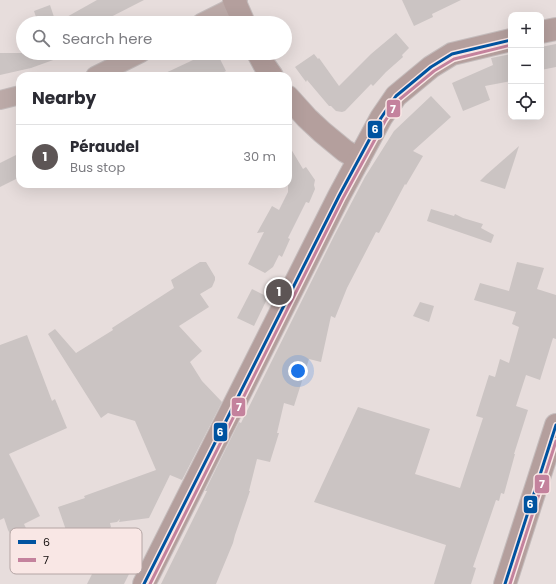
<!DOCTYPE html>
<meta charset="utf-8">
<style>
body{margin:0;font-family:Poppins,sans-serif;background:#f2f2f3;color:#2b2b33}
.controls{position:absolute;right:12px;top:12px;display:grid;overflow:hidden;border-radius:8px;box-shadow:0 4px 16px #0002}
.controls button{width:36px;height:36px;display:grid;place-items:center;padding:0;border:0;border-bottom:1px solid #e1e1e2;background:#fff;color:#2b2b33;font:20px sans-serif}
.you{position:absolute;left:298px;top:371px;width:14px;height:14px;margin:-10px;border:3px solid #fff;border-radius:50%;background:#1a73e8;box-shadow:0 0 0 6px #1a73e833}
.badge{display:grid;place-items:center;width:26px;height:26px;border-radius:50%;background:#5d5555;color:#fff;font-size:13px;font-weight:700}
.pin{position:absolute;translate:-50% -50%;border:2px solid #fff;box-shadow:0 1px 4px #0006}
.list{margin:0;padding:0;list-style:none}
h2{display:flex;justify-content:space-between;align-items:center;height:52px;margin:0;padding:0 16px;font-size:17px}
h2 small{font-size:13px;font-weight:400;color:#7c7c81}
.list li{display:grid;grid-template-columns:26px 1fr auto;gap:12px;align-items:center;box-sizing:border-box;height:64px;padding:0 16px;border-top:1px solid #e1e1e2}
.list b{display:block;font-size:15px;white-space:nowrap}
.list p{margin:0;font-size:13px;white-space:nowrap;color:#7c7c81}
.list em{font-size:13px;font-style:normal;color:#7c7c81}
.icon{flex:none;width:22px;height:22px;fill:none;stroke:currentColor;stroke-width:2;stroke-linecap:round;stroke-linejoin:round}
.map{position:relative;flex:none;width:556px;height:584px;overflow:hidden}
.search{position:absolute;background:#fff;box-shadow:0 4px 16px #0002;left:16px;top:16px;width:276px;height:44px;display:flex;align-items:center;gap:10px;box-sizing:border-box;padding:0 14px;border-radius:22px;color:#7c7c81;font-size:15px}
.panel{position:absolute;background:#fff;box-shadow:0 4px 16px #0002;left:16px;top:72px;width:276px;height:116px;border-radius:12px}
.map>svg:first-child{display:block}
</style>
<div class="map">
<svg width="556" height="584" viewBox="0 0 556 584">
<rect width="100%" height="100%" fill="#e7dddc"/>
<g fill="#cbc4c3">
<polygon points="97,0 144,0 99,23 38,23 34,11 50,5 56,23"/>
<polygon points="402,0 461,0 432,14 433,17 414,26"/>
<polygon points="396,33 409,48 402,55 403,57 386,72 373,86 371,84 345,111 342,112 336,111 331,106 329,106 307,80 306,82 295,67 314,54 318,59 319,58 339,86 371,54"/>
<polygon points="556,44 556,67 541,70 541,47"/>
<polygon points="0,53 67,53 67,55 31,68 0,75"/>
<polygon points="208,53 217,53 226,71 216,76 159,76"/>
<polygon points="511,54 511,81 485,86 490,100 463,111 452,83 493,65 491,58"/>
<polygon points="431,96 451,117 413,151 423,156 406,185 405,184 379,233 376,232 347,288 335,318 331,316 321,362 309,359 294,406 284,403 277,433 279,433 270,462 257,459 249,491 250,491 235,535 233,543 216,584 161,584 207,491 205,491 239,422 241,423 334,236 365,177 394,131"/>
<polygon points="288,144 303,169 306,167 315,180 314,185 315,189 309,203 306,202 288,238 290,239 282,257 279,255 273,267 265,273 248,264 264,232 257,233 272,206 279,210 288,192"/>
<polygon points="519,146 505,189 480,181 486,175"/>
<polygon points="20,153 20,177 0,187 0,163"/>
<polygon points="431,209 454,216 455,214 463,218 483,224 481,228 494,235 491,243 427,221"/>
<polygon points="200,262 206,262 215,277 215,280 212,287 200,294 209,307 179,326 202,351 190,362 202,381 222,402 182,480 170,475 149,518 119,522 120,519 117,522 110,523 111,527 79,559 76,552 74,553 58,507 85,498 84,496 156,470 135,421 108,413 101,418 48,334 55,329 76,353 113,330 112,328 174,288 171,280"/>
<polygon points="517,262 544,268 537,289 556,295 556,339 553,338 540,380 526,375 516,406 528,410 514,454 515,454 504,494 501,493 499,501 496,500 473,567 476,568 471,584 434,584 446,545 314,502 358,407 430,429 415,474 460,488 483,418 476,416 489,375 495,377 500,359 509,363 519,327 512,324 516,312 474,300 480,283 509,291"/>
<polygon points="252,289 268,297 254,326 237,318"/>
<polygon points="420,302 434,306 429,322 413,316"/>
<polygon points="27,335 52,401 55,399 67,428 9,454 40,516 24,524 42,561 42,567 32,573 8,530 4,518 0,520 0,345"/>
<polygon points="113,533 129,574 124,584 87,584"/>
</g>
<g fill="none" stroke-linecap="round" stroke-linejoin="round">
<defs>
<g id="street">
<polyline points="201,23 227,10 238,0"/>
<polyline points="95,76 141,53"/>
<polyline points="0,100 20,95"/>
</g>
<g id="secondary">
<polyline points="234,0 244,23"/>
<polyline points="541,32 556,29"/>
<polyline points="258,53 265,66 272,76"/>
<polyline points="288,97 307,118 322,132 345,151 359,159"/>
<polyline points="144,584 339,196 381,118 396,96 431,67 452,54 511,40"/>
<polyline points="505,584 556,425"/>
</g>
</defs>
<use href="#street" stroke="#c4bcbc" stroke-width="20"/>
<use href="#secondary" stroke="#c4bcbc" stroke-width="24"/>
<use href="#street" stroke="#bcaaa8" stroke-width="18"/>
<use href="#secondary" stroke="#b49f9d" stroke-width="22"/>
<defs>
<g id="bus-1">
<polyline points="144,584 339,196 381,118 396,96 431,67 452,54 511,40"/>
<polyline points="505,584 556,425"/>
</g>
<g id="bus-2">
<polyline points="150,584 343,198 385,121 400,99 434,71 454,59 511,45"/>
<polyline points="510,584 556,441"/>
</g>
</defs>
<use href="#bus-1" stroke="#f9e7e5" stroke-width="6"/>
<use href="#bus-2" stroke="#f9e7e5" stroke-width="6"/>
<use href="#bus-1" stroke="#0053a0" stroke-width="3"/>
<use href="#bus-2" stroke="#c4829d" stroke-width="3"/>
</g>
<rect x="10" y="528" width="132" height="46" rx="6" fill="#f9e7e5" stroke="#b4a5a4" stroke-width="1"/>
<rect x="18" y="540" width="18" height="4" fill="#0053a0"/>
<rect x="18" y="558" width="18" height="4" fill="#c4829d"/>
<g font-size="11" fill="#120c0c">
<text x="43" y="546">6</text>
<text x="43" y="564">7</text>
</g>
<g stroke="#f9e7e5" stroke-width="1.5">
<rect x="386" y="99" width="15" height="19" rx="4" fill="#c4829d"/>
<rect x="367" y="120" width="16" height="19" rx="4" fill="#0053a0"/>
<rect x="231" y="397" width="15" height="20" rx="4" fill="#c4829d"/>
<rect x="213" y="422" width="15" height="20" rx="4" fill="#0053a0"/>
<rect x="534" y="474" width="16" height="20" rx="4" fill="#c4829d"/>
<rect x="523" y="495" width="15" height="19" rx="4" fill="#0053a0"/>
</g>
<g font-size="11" text-anchor="middle" font-weight="bold" fill="#fff">
<text x="393" y="113">7</text>
<text x="375" y="133">6</text>
<text x="239" y="411">7</text>
<text x="220" y="436">6</text>
<text x="542" y="488">7</text>
<text x="530" y="508">6</text>
</g>
</svg>
<div class="controls">
<button>+</button>
<button>−</button>
<button><svg class="icon" aria-label="locate" viewBox="0 0 24 24"><circle cx="12" cy="12" r="6"/><path d="M12 2v4M12 18v4M2 12h4M18 12h4"/></svg></button>
</div>
<div class="you"></div>
<div class="pin badge" style="left:279px;top:292px">1</div>
<div class="search"><svg class="icon" aria-label="search" viewBox="0 0 24 24"><circle cx="10" cy="10" r="6"/><path d="M15 15l6 6"/></svg>Search here</div>
<section class="panel">
<h2>Nearby<small></small></h2>
<ul class="list">
<li><span class="badge">1</span><div><b>Péraudel</b><p>Bus stop</p></div><em>30 m</em></li>
</ul>
</section>
</div>
